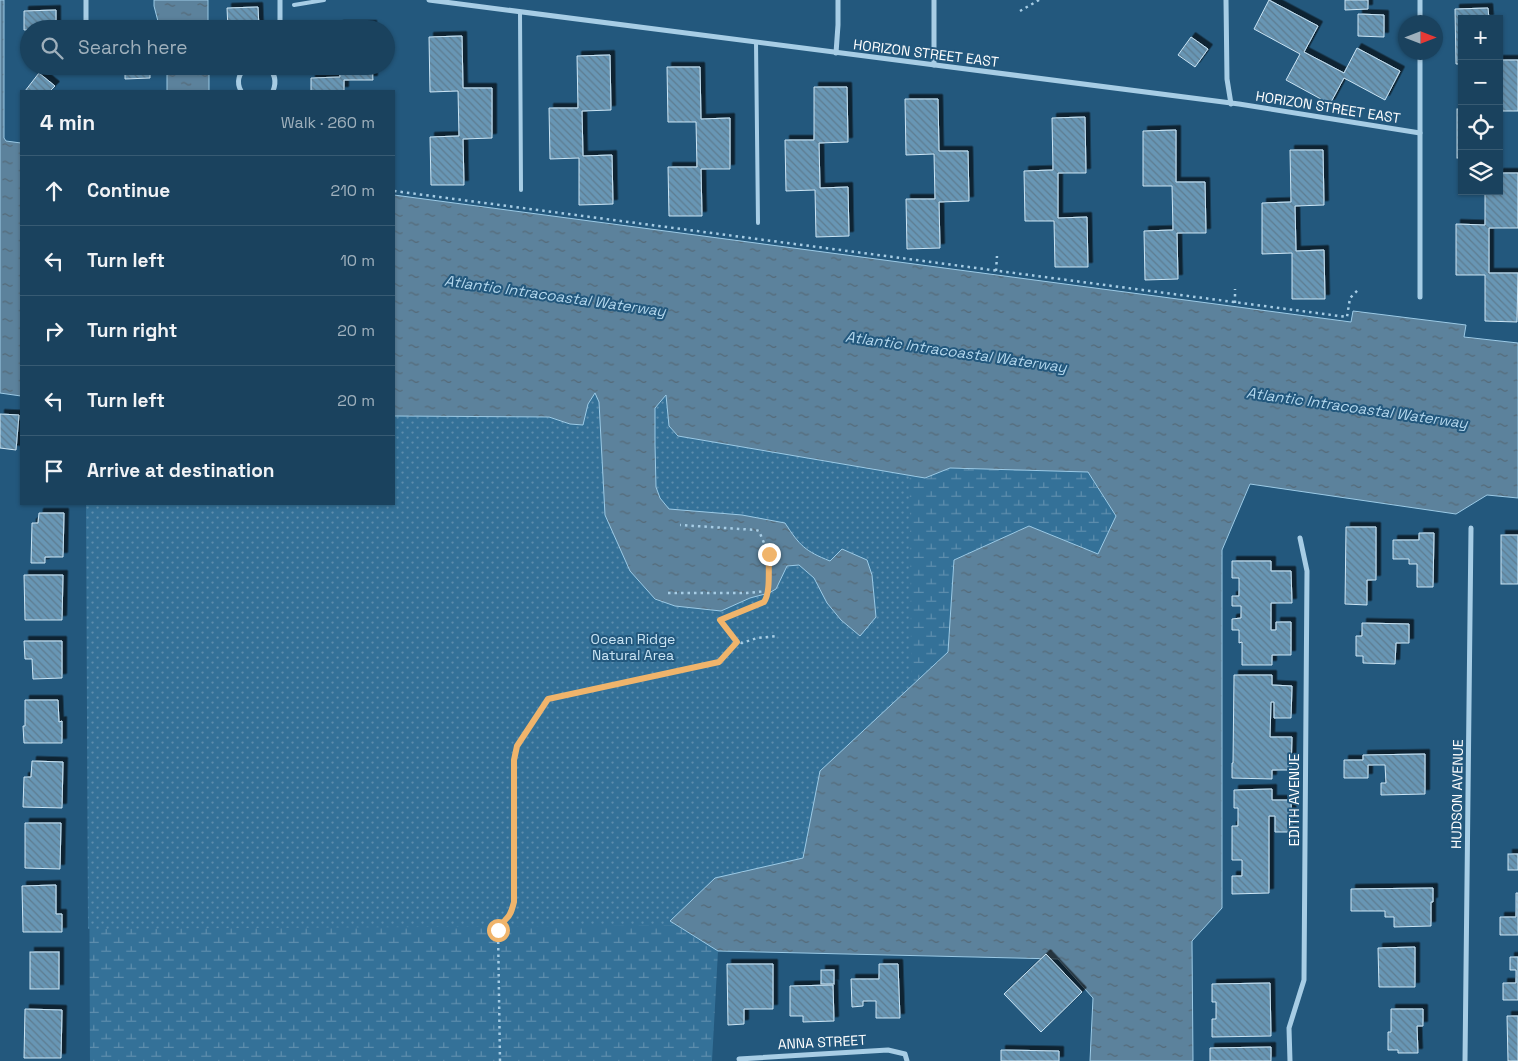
<!DOCTYPE html>
<meta charset="utf-8">
<style>
body{margin:0;font-family:"Space Grotesk",sans-serif;background:#234964;color:#f1f3f6}
.controls{position:absolute;right:15px;top:15px;display:grid;overflow:hidden;border-radius:0px;box-shadow:0 1px 4px #0004}
.controls button{width:45px;height:45px;display:grid;place-items:center;padding:0;border:0;border-bottom:1px solid #385b73;background:#1a425e;color:#f1f3f6;font:25px sans-serif}
.compass{position:absolute;left:1398px;top:15px;width:45px;height:45px;border-radius:50%;background:#1a425e;box-shadow:0 1px 4px #0004;rotate:90deg}
.stop{position:absolute;width:15px;height:15px;margin:-11px;border:4px solid #f0b46b;border-radius:50%;background:#fff}
.stop.end{background:#f0b46b;border-color:#fff;box-shadow:0 1px 5px #0008}
.list{margin:0;padding:0;list-style:none}
h2{display:flex;justify-content:space-between;align-items:center;height:65px;margin:0;padding:0 20px;font-size:21px}
h2 small{font-size:16px;font-weight:400;color:#9fb0bc}
.list li{display:grid;grid-template-columns:32px 1fr auto;gap:15px;align-items:center;box-sizing:border-box;height:70px;padding:0 20px;border-top:1px solid #385b73}
.list b{display:block;font-size:19px;white-space:nowrap}
.list em{font-size:16px;font-style:normal;color:#9fb0bc}
.icon{flex:none;width:28px;height:28px;fill:none;stroke:currentColor;stroke-width:2;stroke-linecap:round;stroke-linejoin:round}
.map{position:relative;flex:none;width:1518px;height:1061px;overflow:hidden}
.search{position:absolute;background:#1a425e;box-shadow:0 1px 4px #0004;left:20px;top:20px;width:375px;height:55px;display:flex;align-items:center;gap:12px;box-sizing:border-box;padding:0 18px;border-radius:28px;color:#9fb0bc;font-size:19px}
.panel{position:absolute;background:#1a425e;box-shadow:0 1px 4px #0004;left:20px;top:90px;width:375px;height:415px;border-radius:0px}
.map>svg:first-child{display:block}
</style>
<div class="map">
<svg width="1518" height="1061" viewBox="0 0 1518 1061">
<defs>
<pattern id="wetland-marsh" width="20" height="14" patternUnits="userSpaceOnUse" patternTransform="scale(1.25)"><rect width="20" height="14" fill="#347198"/><path d="M1 5h8M5 5V1M11 12h8M15 12V8" fill="none" stroke="#5d8dad"/></pattern>
<pattern id="park-dots" width="8" height="8" patternUnits="userSpaceOnUse" patternTransform="scale(1.25)"><rect width="8" height="8" fill="#347198"/><path d="M2 2h.1M6 6h.1" fill="none" stroke="#5d8dad" stroke-width="1.8" stroke-linecap="round"/></pattern>
<pattern id="water-ripples" width="26" height="14" patternUnits="userSpaceOnUse" patternTransform="scale(1.25)"><rect width="26" height="14" fill="#5c829c"/><path d="M2 4q2-2 4 0t4 0M15 11q2-2 4 0t4 0" fill="none" stroke="#556a78"/></pattern>
<pattern id="building-back-hatch" width="6" height="6" patternUnits="userSpaceOnUse" patternTransform="scale(1.25)"><rect width="6" height="6" fill="#6896b4"/><path d="M-1 5l2 2M0 0l6 6M5-1l2 2" fill="none" stroke="#5e7c90"/></pattern>
<filter id="shadow"><feDropShadow dx="4.5" dy="-4.5" stdDeviation="0" flood-color="#0009"/></filter>
</defs>
<rect width="100%" height="100%" fill="#23587d"/>
<polygon fill="url(#wetland-marsh)" points="655,408 925,478 950,468 1088,472 1116,516 1098,554 1029,526 954,560 948,652 820,771 670,921 718,951 712,1061 90,1061 88,558 394,504"/>
<polygon fill="url(#park-dots)" points="394,333 909,383 913,924 88,929 86,504 394,504"/>
<g fill="url(#water-ripples)" stroke="#9bcae6">
<polygon points="0,0 4,0 4,138 6,141 21,143 21,396 0,393"/>
<polygon points="154,0 208,0 208,29 160,29 154,6"/>
<rect x="167" y="66" width="42" height="25"/>
<path d="M394 195 1351 322 1353 311 1466 325 1464 337 1518 343V498L1487 495 1456 514 1250 484 1222 550V908L1192 941 1193 1061H1090L1093 998 1058 959 718 951 670 921 715 878 803 858 820 771 948 652 954 560 1029 526 1098 554 1116 516 1088 472 950 468 925 478 678 436 669 426 666 395 655 408V444L656 487 660 498 669 509 742 515 785 523C800 546 805 551 830 561L842 549 867 560 872 575 876 617 860 636 841 620 827 603 814 578 799 565 787 566 776 589 769 593 750 598 721 611 675 606 655 599 630 571 605 515 599 402 595 393 588 404 583 425 570 424 549 417 394 416Z"/>
</g>
<g fill="url(#building-back-hatch)" stroke="#cae4f4" filter="url(#shadow)">
<polygon points="1269,0 1318,26 1304,52 1344,73 1357,48 1400,71 1385,100 1344,78 1330,104 1286,80 1300,54 1254,29"/>
<polygon points="1345,0 1368,0 1368,9 1345,10"/>
<polygon points="258,7 259,29 228,29 227,8"/>
<polygon points="1488,8 1489,19 1462,19 1462,64 1456,64 1455,9"/>
<polygon points="56,10 56,29 24,30 24,11"/>
<polygon points="1358,14 1384,15 1384,37 1358,36"/>
<rect x="339" y="25" width="33" height="4"/>
<polygon points="150,26 150,29 117,29 117,27"/>
<polygon points="462,36 463,88 492,88 492,138 463,139 464,185 431,185 430,137 459,136 458,91 430,92 429,37"/>
<polygon points="1191,37 1208,49 1195,67 1178,55"/>
<polygon points="610,55 611,110 582,111 583,156 612,155 613,204 579,205 579,158 550,159 549,108 578,108 577,56"/>
<rect x="1499" y="60" width="19" height="51"/>
<polygon points="125,66 150,66 150,78 125,79"/>
<polygon points="339,66 372,66 373,80 344,80 344,91 311,91 311,78 340,77"/>
<polygon points="667,67 700,67 701,119 730,118 730,169 701,169 702,216 669,216 668,167 697,167 696,122 668,122"/>
<polygon points="39,73 55,86 50,91 51,91 25,91"/>
<polygon points="814,87 847,87 848,142 819,143 820,188 848,187 849,236 816,237 815,190 786,191 785,140 814,140"/>
<polygon points="905,99 938,99 939,151 968,151 969,201 939,202 940,248 907,249 906,199 935,199 934,154 906,155"/>
<rect x="1457" y="109" width="5" height="49"/>
<polygon points="1085,117 1086,173 1058,173 1058,218 1087,217 1088,267 1055,267 1054,221 1025,221 1024,171 1053,170 1052,118"/>
<polygon points="1176,130 1176,182 1205,182 1206,233 1177,233 1178,279 1145,280 1144,231 1173,230 1172,186 1143,186 1143,131"/>
<polygon points="1290,150 1323,150 1324,205 1295,206 1296,251 1324,250 1325,299 1292,299 1292,253 1262,254 1262,203 1291,202"/>
<polygon points="1499,173 1518,173 1518,228 1489,228 1489,273 1518,273 1517,322 1485,321 1485,275 1456,275 1456,224 1485,225 1485,191 1499,191"/>
<polygon points="0,414 19,415 16,450 0,448"/>
<polygon points="39,513 64,513 63,557 45,557 45,563 31,563 32,523 38,523"/>
<polygon points="1346,527 1376,527 1376,580 1367,580 1367,605 1345,604"/>
<polygon points="1419,533 1434,533 1433,587 1417,587 1417,564 1409,564 1409,559 1393,559 1393,540 1419,540"/>
<rect x="1501" y="535" width="17" height="49"/>
<polygon points="1232,561 1271,561 1271,571 1291,571 1292,603 1271,603 1271,630 1276,630 1276,622 1291,622 1291,655 1272,655 1272,665 1242,665 1242,642 1239,643 1239,630 1232,630 1232,619 1241,618 1241,606 1232,606 1232,596 1239,596 1239,578 1232,578"/>
<polygon points="24,575 63,575 62,620 25,620"/>
<polygon points="1362,623 1409,624 1409,643 1396,643 1395,664 1363,663 1363,656 1356,656 1356,636 1362,636"/>
<polygon points="24,641 62,641 62,678 33,679 32,659 25,659"/>
<polygon points="1234,675 1272,675 1272,685 1292,686 1291,718 1274,718 1274,702 1271,702 1270,737 1292,737 1291,770 1272,770 1272,779 1232,778 1232,763 1233,763"/>
<polygon points="25,700 58,700 59,722 62,721 62,743 24,743 23,726 25,726"/>
<polygon points="1425,754 1425,794 1381,795 1381,783 1386,783 1385,765 1368,765 1368,778 1344,778 1344,760 1363,760 1363,755"/>
<polygon points="32,761 63,762 62,808 23,807 24,777 31,777"/>
<polygon points="1272,789 1272,800 1291,800 1292,832 1275,832 1275,816 1269,816 1269,893 1232,894 1232,876 1242,876 1242,860 1232,860 1232,826 1238,826 1238,808 1234,808 1234,790"/>
<polygon points="25,823 61,823 60,869 25,868"/>
<rect x="1508" y="854" width="10" height="16"/>
<polygon points="56,885 56,914 62,914 62,932 23,932 22,886"/>
<polygon points="1433,888 1433,902 1431,902 1431,926 1394,927 1394,917 1385,917 1385,911 1351,911 1351,889"/>
<polygon points="1516,893 1518,893 1518,935 1500,935 1500,917 1516,917"/>
<polygon points="1415,947 1415,987 1379,987 1378,948"/>
<rect x="30" y="952" width="29" height="37"/>
<polygon points="1046,954 1082,992 1041,1032 1004,994"/>
<polygon points="1510,957 1518,957 1518,1000 1503,1000 1503,983 1516,983 1516,970 1510,970"/>
<polygon points="727,964 773,964 773,1009 744,1009 744,1024 728,1025"/>
<polygon points="879,964 898,964 900,1018 876,1018 876,1001 863,1001 863,1006 852,1007 851,979 879,979"/>
<rect x="821" y="970" width="13" height="14"/>
<polygon points="1270,983 1271,1036 1212,1037 1212,1019 1216,1019 1216,1002 1212,1002 1212,984"/>
<polygon points="833,985 834,1021 803,1022 803,1016 790,1016 790,986"/>
<polygon points="25,1009 62,1010 61,1058 24,1058"/>
<polygon points="1391,1009 1423,1009 1423,1026 1417,1026 1418,1053 1398,1053 1398,1050 1388,1050 1388,1032 1391,1032"/>
<polygon points="1507,1016 1518,1016 1518,1061 1508,1061"/>
<polygon points="1271,1047 1271,1061 1210,1061 1210,1048"/>
<polygon points="1001,1050 1059,1051 1059,1061 1001,1061"/>
</g>
<g fill="none" stroke-linecap="round" stroke-linejoin="round">
<g stroke="#a7cde5" stroke-width="2.5" stroke-dasharray="2.5 4" stroke-linecap="butt">
<polyline points="1020,11 1039,0"/>
<polyline points="394,191 1347,317 1350,298 1358,290"/>
<polyline points="996,271 997,256"/>
<polyline points="1235,303 1235,289"/>
<polyline points="768,591 767,598 764,603 720,620 737,641 742,643 757,638 778,636"/>
<polyline points="668,593 747,593 768,591 769,555 759,531 756,530 680,525"/>
<path d="M500 1061 498 930C500 925 502 924 506 919 511 915 512 909 514 903V760L517 746 548 699 719 662 737 641"/>
</g>
<g stroke="#a7cde5" stroke-width="4">
<polyline points="294,5 324,0"/>
<polyline points="520,12 521,190"/>
<polyline points="756,42 758,223"/>
</g>
<g stroke="#a7cde5" stroke-width="5">
<polyline points="86,0 86,29"/>
<polyline points="280,0 280,29"/>
<polyline points="429,0 1239,104 1420,133"/>
<polyline points="934,0 934,65"/>
<polyline points="1226,0 1227,79 1231,104"/>
<polyline points="1420,0 1420,22"/>
<polyline points="836,53 838,25 838,0"/>
<path d="M267 66C275 73 277 81 273 91"/>
<path d="M241 91C236 82 239 73 247 66"/>
<polyline points="1420,297 1420,52"/>
<polyline points="739,1059 888,1050 905,1054 907,1061"/>
<polyline points="1290,1061 1289,1028 1304,980 1307,571 1300,538"/>
<polyline points="1465,1061 1471,528"/>
</g>
</g>
<g fill="none" stroke-linecap="round" stroke-linejoin="round">
<path stroke="#f0b46b" stroke-width="6" d="M498 930C500 925 502 924 506 919 511 915 512 909 514 902V760L517 746 548 699 719 662 737 642 720 620 764 602C771 592 768 568 769 554"/>
</g>
<g text-anchor="middle" stroke-width="4" stroke-linejoin="round" paint-order="stroke">
<g font-size="14" fill="#fff" stroke="#23587d">
<text transform="translate(926 53) rotate(7)" y="5">HORIZON STREET EAST</text>
<text transform="translate(1328 107) rotate(9)" y="5">HORIZON STREET EAST</text>
<text transform="translate(1457 794) rotate(-89)" y="5">HUDSON AVENUE</text>
<text transform="translate(1294 800) rotate(-90)" y="5">EDITH AVENUE</text>
<text transform="translate(822 1042) rotate(-3)" y="5">ANNA STREET</text>
</g>
<g font-size="14" fill="#cae4f4" stroke="#23587d">
<text x="633" y="644">Ocean Ridge<tspan x="633" dy="16">Natural Area</tspan></text>
</g>
<g font-size="15" font-style="italic" fill="#b3d7ed" stroke="#23587d">
<text transform="translate(555 296) rotate(8)" y="5">Atlantic Intracoastal Waterway</text>
<text transform="translate(956 352) rotate(8)" y="5">Atlantic Intracoastal Waterway</text>
<text transform="translate(1357 408) rotate(8)" y="5">Atlantic Intracoastal Waterway</text>
</g>
</g>
</svg>
<div class="controls">
<button>+</button>
<button>−</button>
<button><svg class="icon" aria-label="locate" viewBox="0 0 24 24"><circle cx="12" cy="12" r="6"/><path d="M12 2v4M12 18v4M2 12h4M18 12h4"/></svg></button>
<button><svg class="icon" aria-label="layers" viewBox="0 0 24 24"><path d="M12 4l9 5-9 5-9-5zM3 14l9 5 9-5"/></svg></button>
</div>
<svg class="compass" viewBox="-18 -18 36 36"><path d="M0-13l5 13h-10z" fill="#e53935"/><path d="M0 13l5-13h-10z" fill="#9fb0bc"/></svg>
<div class="stop" style="left:498px;top:930px"></div>
<div class="stop end" style="left:769px;top:554px"></div>
<div class="search"><svg class="icon" aria-label="search" viewBox="0 0 24 24"><circle cx="10" cy="10" r="6"/><path d="M15 15l6 6"/></svg>Search here</div>
<section class="panel">
<h2>4 min<small>Walk · 260 m</small></h2>
<ul class="list">
<li><svg class="icon" aria-label="ahead" viewBox="0 0 24 24"><path d="M12 20V5M6 11l6-6 6 6"/></svg><div><b>Continue</b></div><em>210 m</em></li>
<li><svg class="icon" aria-label="left" viewBox="0 0 24 24"><path d="M17 20v-9H6M10 6l-5 5 5 5"/></svg><div><b>Turn left</b></div><em>10 m</em></li>
<li><svg class="icon" aria-label="right" viewBox="0 0 24 24"><path d="M7 20v-9h11M14 6l5 5-5 5"/></svg><div><b>Turn right</b></div><em>20 m</em></li>
<li><svg class="icon" aria-label="left" viewBox="0 0 24 24"><path d="M17 20v-9H6M10 6l-5 5 5 5"/></svg><div><b>Turn left</b></div><em>20 m</em></li>
<li><svg class="icon" aria-label="arrive" viewBox="0 0 24 24"><path d="M6 21V4h12l-3 4 3 4H6"/></svg><div><b>Arrive at destination</b></div></li>
</ul>
</section>
</div>
